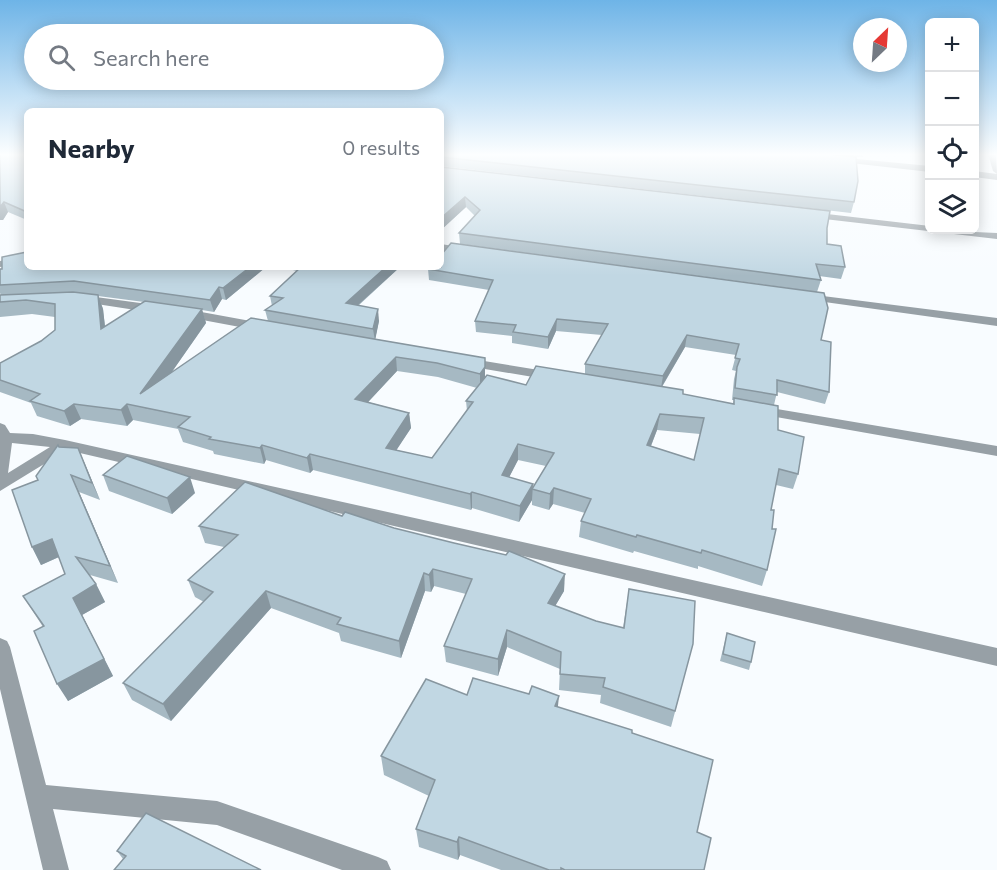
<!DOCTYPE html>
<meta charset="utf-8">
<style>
body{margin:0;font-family:Commissioner,sans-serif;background:#f6f6f7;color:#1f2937}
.controls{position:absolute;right:18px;top:18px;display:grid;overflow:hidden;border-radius:9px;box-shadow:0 3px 15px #0003}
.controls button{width:54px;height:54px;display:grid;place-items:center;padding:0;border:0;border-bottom:2px solid #e0e1e3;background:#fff;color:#1f2937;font:30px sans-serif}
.compass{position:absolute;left:853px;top:18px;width:54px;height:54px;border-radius:50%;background:#fff;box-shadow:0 3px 15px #0003;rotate:25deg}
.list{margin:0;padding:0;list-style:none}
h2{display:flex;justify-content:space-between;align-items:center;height:78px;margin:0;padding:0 24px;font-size:26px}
h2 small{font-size:20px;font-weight:400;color:#747a83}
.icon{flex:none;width:33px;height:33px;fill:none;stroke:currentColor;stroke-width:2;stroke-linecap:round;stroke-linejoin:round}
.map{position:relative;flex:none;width:997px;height:870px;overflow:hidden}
.search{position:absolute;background:#fff;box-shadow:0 3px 15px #0003;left:24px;top:24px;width:420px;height:66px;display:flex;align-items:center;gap:15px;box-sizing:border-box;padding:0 21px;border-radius:33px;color:#747a83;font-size:22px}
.panel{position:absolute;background:#fff;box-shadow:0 3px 15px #0003;left:24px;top:108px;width:420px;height:162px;border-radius:9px}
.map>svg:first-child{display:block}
</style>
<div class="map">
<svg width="997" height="870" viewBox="0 0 997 870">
<rect width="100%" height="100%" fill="#f8fcff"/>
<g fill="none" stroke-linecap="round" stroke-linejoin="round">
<g fill="#97a0a6" fill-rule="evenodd">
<polygon points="836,157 930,166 930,172 833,161 833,157"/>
<polygon points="974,171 997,174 997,180 974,177"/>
<polygon points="810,212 930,226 930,230 997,233 997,239 807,217 807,213"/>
<polygon points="441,244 465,248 470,251 465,254 441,250"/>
<polygon points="27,256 27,262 0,267 0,261"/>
<polygon points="807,294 997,318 997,326 803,299 803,295"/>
<polygon points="81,295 155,305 161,309 155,313 77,301 75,299"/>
<polygon points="185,309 262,323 268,327 262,331 181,316 179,313"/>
<polygon points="466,358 551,372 558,376 551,380 461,365 459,362"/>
<polygon points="759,406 997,446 997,456 754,413 752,410 754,407"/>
<path d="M0 423 5 425 10 433 33 434 65 440 997 648V666L67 450 0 491ZM12 443 50 447 8 473Z"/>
<polygon points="0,638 7,641 10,647 46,785 217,801 378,857 387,861 391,870 342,870 217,825 53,809 69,870 43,870 0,689"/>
</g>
<polygon fill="#97a0a6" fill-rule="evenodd" points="988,154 996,154 997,174 993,171"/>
</g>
<g fill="#a6b9c3" fill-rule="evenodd">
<polygon points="0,154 27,154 27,220 8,212 3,220"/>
<polygon points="441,154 864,154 863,157 853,157 854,202 851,213 441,166"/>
<polygon points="441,167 827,228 827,244 845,267 841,279 819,276 821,280 817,292 460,244 459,233 475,216 466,207 441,230"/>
<path d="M266 267 226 300 222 299 214 312 202 310 206 323 171 373 268 321 265 310 272 306 270 296 297 271 280 267H400L358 306 379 321 375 339 485 358V377L526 385 585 374V364L602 335 556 331 548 349 512 343V336L476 332 475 321 489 290 429 280 428 269 430 267 821 340 829 392 825 404 777 392 774 405 778 430 798 474 793 489 776 485 771 510 767 570 762 586 698 566V569L634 551 633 553 579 537 581 521 585 513 553 504 549 510 532 505V500L519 522 472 508 471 510 313 470 310 473 266 460 264 464 214 454 213 451 183 442 178 429 133 420 127 426 81 419 70 426 37 416 31 403 0 392V363L41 341 55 330V317L32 314 0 317V295H1L0 293V269ZM98 296 144 302 105 327 103 309ZM685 347 736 355 732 370 736 371 734 379 732 400H734L733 404 683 394 662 387ZM397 371 438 377 477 388 466 401 467 411 432 458 396 450 411 428 409 413 368 402ZM657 430 700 434 694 460 651 446ZM518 460 546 466 533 488 509 477Z"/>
<polygon points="78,448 100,500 79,492 118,583 90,575 96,584 105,602 82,615 113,676 68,701 43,627 23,596 65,574 59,557 41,565 32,547 38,480"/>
<polygon points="103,475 195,493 172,514 109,491"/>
<polygon points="342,516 564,591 555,606 596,621 623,628 629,589 693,644 671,727 600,703 601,695 559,690 560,669 507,647 498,676 446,662 444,646 466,594 434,586 431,592 425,591 401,658 341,641 339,633 271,608 171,721 132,700 123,683 204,602 195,597 188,580 224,547 205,543 199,526"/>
<polygon points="727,633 751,662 749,670 720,661"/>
<polygon points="467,695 558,707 632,733 697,832 704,870 501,870 460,855 458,860 419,847 416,829 429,796 384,775 381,756"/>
<polygon points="117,851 261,870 123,859"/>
</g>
<g fill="#87969f">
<polygon points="465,197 466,207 441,230 441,218"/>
<polygon points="4,202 8,212 3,220 0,220 0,207"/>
<polygon points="250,267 266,267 226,300 223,288"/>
<polygon points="386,267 400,267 347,315 346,303"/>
<polygon points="219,287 222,299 214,312 210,300"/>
<polygon points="98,295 103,309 107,344 101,329"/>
<polygon points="202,309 206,323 146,409 140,394"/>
<polygon points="378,309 379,321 375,341 373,329"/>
<polygon points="557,319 556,331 548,349 548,337"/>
<polygon points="687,335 685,347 661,388 663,376"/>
<polygon points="396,357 397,371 357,414 355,399"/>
<polygon points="485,367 485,382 480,388 480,374"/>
<polygon points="74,404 81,419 70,426 64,411"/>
<polygon points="127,404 133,420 127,426 121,410"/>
<polygon points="409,413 411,428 388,463 386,448"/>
<polygon points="660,414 657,430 645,461 647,445"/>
<polygon points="518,444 518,460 502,491 502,475"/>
<polygon points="262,445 266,460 264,464 260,448"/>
<polygon points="78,448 85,464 100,500 92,483"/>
<polygon points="310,454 313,470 310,473 307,458"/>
<polygon points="71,475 79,492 118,583 110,566"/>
<polygon points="190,477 195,493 172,514 167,498"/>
<polygon points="533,484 532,500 519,522 520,506"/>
<polygon points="554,488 553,504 549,510 550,494"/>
<polygon points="472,492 472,508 471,510 470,494"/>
<polygon points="52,539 61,556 41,565 32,547"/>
<polygon points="433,569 434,586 431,592 429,575"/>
<polygon points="424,573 425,591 401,658 399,641"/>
<polygon points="565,574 564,591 547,620 548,603"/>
<polygon points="96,584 105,602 82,615 113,676 68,701 57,684 73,598"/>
<polygon points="266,591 271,608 171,721 163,704"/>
<polygon points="507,630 507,647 498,676 498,659"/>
<polygon points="559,696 557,715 555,706"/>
<polygon points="459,837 460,855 458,860 457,842"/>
</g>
<g fill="#c1d7e3" stroke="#87969f" stroke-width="1.5" fill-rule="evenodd">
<polygon points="0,154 27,154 27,212 4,202 0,207"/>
<polygon points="441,154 828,154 856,157 858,181 854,202 441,157"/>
<polygon points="441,167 830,211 827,228 827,244 841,246 845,267 816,264 821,280 459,233 480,210 465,197 441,218"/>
<polygon points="451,243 824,293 828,308 821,340 831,342 829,392 777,380 777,395 735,388 737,367 740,359 735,358 739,344 687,335 663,376 585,364 608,324 557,319 548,337 513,332 516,325 475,321 493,280 428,269 430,267 441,267 441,255"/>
<polygon points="27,252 27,267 250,267 223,288 219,287 210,300 74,281 0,285 0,269 2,269 2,257"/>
<polygon points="301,267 386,267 346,303 378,309 373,329 265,310 283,298 270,296"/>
<path d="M73 292 98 295 101 329 145 301 202 309 140 394 251 318 485 358V367L480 374 437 363 396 357 355 399 409 413 386 448 432 458 473 402 466 401 487 375 526 385 536 366 683 390V394L734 404V398L778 406V430L804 437 798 474 779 469 771 510H774L772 529H776L767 570 702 550 701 553 637 535 636 537 581 521 591 499 554 488 550 494 532 489 554 453 518 444 502 475 533 484 520 506 472 492 470 494 310 454 307 458 262 445 260 448 209 439 211 437 178 427 190 417 127 404 121 410 74 404 64 411 30 401 40 394 0 380V363L41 341 55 330V304L26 300 0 302V295ZM660 414 704 418 694 460 647 445Z"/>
<polygon points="58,445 59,447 78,448 92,483 71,475 110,566 76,557 96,584 73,598 104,659 57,684 34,631 44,626 23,596 65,574 52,539 32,547 12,490 38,480 36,476"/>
<polygon points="127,456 190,477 167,498 103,475"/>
<polygon points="245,482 342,516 345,512 394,528 454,543 506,555 509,551 565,574 548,603 596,621 624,628 629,589 695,601 693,644 675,711 603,687 605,678 560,674 561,652 507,630 498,659 444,646 472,579 433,569 429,575 424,573 399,641 337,624 341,618 266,591 163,704 123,683 213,592 188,580 238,535 199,526"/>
<polygon points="727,633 755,642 751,662 723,654"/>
<polygon points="473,678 529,694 532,686 559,696 555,706 632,730 632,733 713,760 697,832 711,838 704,870 565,870 561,868 561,870 549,870 459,837 457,842 416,829 435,780 381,756 426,679 467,695"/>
<polygon points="146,813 261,870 114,870 126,856 117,851"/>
</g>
<linearGradient id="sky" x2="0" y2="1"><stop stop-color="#6eb4e7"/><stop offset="0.56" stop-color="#fcfeff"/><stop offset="1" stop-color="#fcfeff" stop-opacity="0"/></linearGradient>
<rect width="997" height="276" fill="url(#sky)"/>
</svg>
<div class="controls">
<button>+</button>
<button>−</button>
<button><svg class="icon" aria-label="locate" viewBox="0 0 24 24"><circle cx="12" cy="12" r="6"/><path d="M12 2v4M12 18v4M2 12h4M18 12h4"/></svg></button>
<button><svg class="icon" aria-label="layers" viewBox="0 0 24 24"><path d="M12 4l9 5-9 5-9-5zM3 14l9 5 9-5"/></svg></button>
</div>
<svg class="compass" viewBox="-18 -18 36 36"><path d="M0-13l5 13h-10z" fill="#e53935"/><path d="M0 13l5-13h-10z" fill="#747a83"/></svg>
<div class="search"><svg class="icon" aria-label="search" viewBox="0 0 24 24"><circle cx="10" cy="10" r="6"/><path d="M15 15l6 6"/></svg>Search here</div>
<section class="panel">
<h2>Nearby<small>0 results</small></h2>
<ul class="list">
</ul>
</section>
</div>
